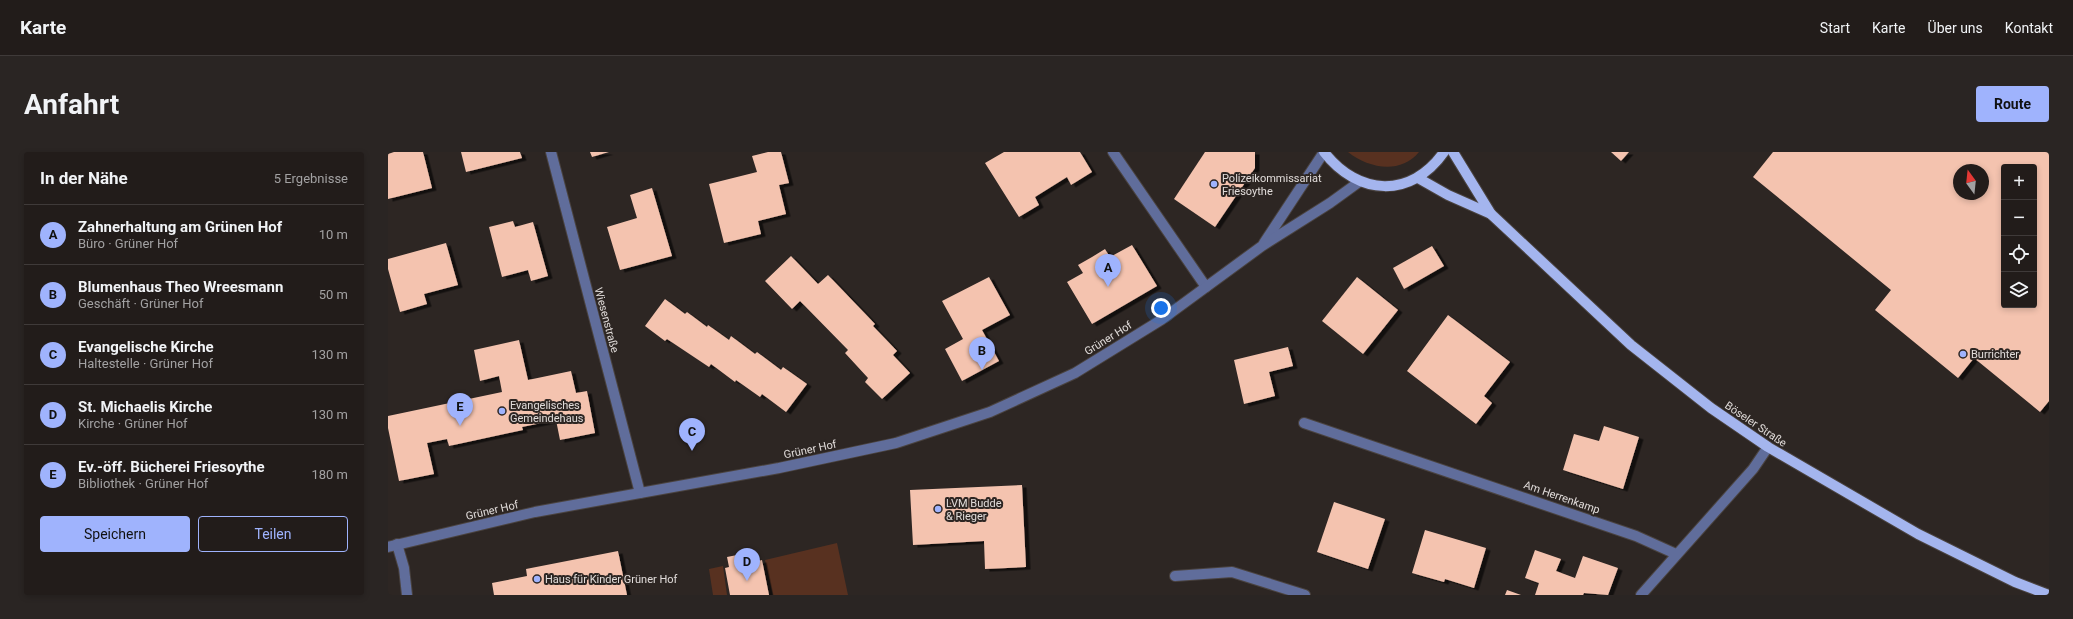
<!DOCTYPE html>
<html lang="de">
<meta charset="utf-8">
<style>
body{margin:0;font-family:Roboto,sans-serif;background:#2a2523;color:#f1f3f6}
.controls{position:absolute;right:12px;top:12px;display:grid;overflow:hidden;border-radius:4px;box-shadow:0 2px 6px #0003}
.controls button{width:36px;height:36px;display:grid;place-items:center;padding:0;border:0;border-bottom:1px solid #3f3a39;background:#221c1a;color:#f1f3f6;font:20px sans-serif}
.compass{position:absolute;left:1565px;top:12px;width:36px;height:36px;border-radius:50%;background:#221c1a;box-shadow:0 2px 6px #0003;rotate:345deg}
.you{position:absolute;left:773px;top:156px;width:14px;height:14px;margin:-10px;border:3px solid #fff;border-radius:50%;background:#1a73e8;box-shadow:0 0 0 6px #1a73e833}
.badge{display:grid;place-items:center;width:26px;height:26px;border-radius:50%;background:#9fb3fd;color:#111;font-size:13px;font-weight:700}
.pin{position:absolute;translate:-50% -33px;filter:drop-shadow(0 1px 2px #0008)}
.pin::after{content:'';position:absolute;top:21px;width:14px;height:12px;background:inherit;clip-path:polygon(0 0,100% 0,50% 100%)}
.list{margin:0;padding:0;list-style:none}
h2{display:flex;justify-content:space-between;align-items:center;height:52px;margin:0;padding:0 16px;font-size:17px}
h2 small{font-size:13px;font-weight:400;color:#a2a1a2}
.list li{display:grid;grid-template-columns:26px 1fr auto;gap:12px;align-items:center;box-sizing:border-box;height:60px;padding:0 16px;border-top:1px solid #3f3a39}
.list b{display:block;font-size:15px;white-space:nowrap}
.list p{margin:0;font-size:13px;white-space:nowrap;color:#a2a1a2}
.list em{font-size:13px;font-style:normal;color:#a2a1a2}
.actions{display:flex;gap:8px;padding:12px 16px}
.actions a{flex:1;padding:9px 0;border:1px solid #9fb3fd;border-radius:4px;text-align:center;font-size:14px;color:#9fb3fd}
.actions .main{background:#9fb3fd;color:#111}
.icon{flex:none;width:22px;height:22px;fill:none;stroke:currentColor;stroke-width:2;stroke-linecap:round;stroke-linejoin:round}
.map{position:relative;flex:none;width:1661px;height:443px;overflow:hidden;border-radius:4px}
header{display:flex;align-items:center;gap:24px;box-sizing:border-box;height:56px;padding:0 20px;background:#221c1a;border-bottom:1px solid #3f3a39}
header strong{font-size:19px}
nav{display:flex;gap:22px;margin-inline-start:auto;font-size:14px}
.intro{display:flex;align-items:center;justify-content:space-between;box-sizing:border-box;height:96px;padding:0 24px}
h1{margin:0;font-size:28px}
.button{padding:10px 18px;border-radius:4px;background:#9fb3fd;color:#111;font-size:14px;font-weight:700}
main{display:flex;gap:24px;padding:0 24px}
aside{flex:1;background:#221c1a;border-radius:4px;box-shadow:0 2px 6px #0003}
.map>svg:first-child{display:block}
</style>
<header>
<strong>Karte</strong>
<nav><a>Start</a><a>Karte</a><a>Über uns</a><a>Kontakt</a></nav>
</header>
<div class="intro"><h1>Anfahrt</h1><a class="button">Route</a></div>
<main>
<aside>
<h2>In der Nähe<small>5 Ergebnisse</small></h2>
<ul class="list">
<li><span class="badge">A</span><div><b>Zahnerhaltung am Grünen Hof</b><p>Büro · Grüner Hof</p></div><em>10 m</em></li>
<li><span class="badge">B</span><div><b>Blumenhaus Theo Wreesmann</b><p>Geschäft · Grüner Hof</p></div><em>50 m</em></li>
<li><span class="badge">C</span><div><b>Evangelische Kirche</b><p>Haltestelle · Grüner Hof</p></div><em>130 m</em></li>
<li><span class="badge">D</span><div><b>St. Michaelis Kirche</b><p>Kirche · Grüner Hof</p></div><em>130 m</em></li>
<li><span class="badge">E</span><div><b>Ev.-öff. Bücherei Friesoythe</b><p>Bibliothek · Grüner Hof</p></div><em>180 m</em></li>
</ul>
<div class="actions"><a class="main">Speichern</a><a>Teilen</a></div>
</aside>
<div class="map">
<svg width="1661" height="443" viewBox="0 0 1661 443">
<defs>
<filter id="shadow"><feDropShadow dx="4.5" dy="2.5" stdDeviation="0" flood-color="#0009"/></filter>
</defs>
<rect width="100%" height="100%" fill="#2d2623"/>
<g fill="#583120">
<path d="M960 0H1031C1012 23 980 16 960 0Z"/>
<polygon points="449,391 460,443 385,443 377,408"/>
<polygon points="335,414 339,443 325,443 321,417"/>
</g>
<g fill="#f4c3af" fill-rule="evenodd" filter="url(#shadow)">
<polygon points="6,0 35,0 44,36 0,47 0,2"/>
<polygon points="73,0 132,0 134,6 78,20"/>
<polygon points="202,0 221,0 204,5"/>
<polygon points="380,0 393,0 401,31 391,33 398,62 370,69 373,82 336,91 321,32 369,20 364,4"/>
<polygon points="616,0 692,0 704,20 683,33 679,25 647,45 651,53 631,65 597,11"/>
<polygon points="817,0 867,0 867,16 827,75 786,47"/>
<polygon points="1223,0 1241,0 1233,9"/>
<path d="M1385 0H1661V249L1652 260 1586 206 1570 226 1487 158 1503 138 1365 25ZM1616 15H1646V153H1616ZM1571 18H1595V42H1571Z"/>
<polygon points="264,36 284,104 232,118 219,75 249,66 242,43"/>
<polygon points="125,69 127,75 145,70 160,124 143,129 140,118 114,125 101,75"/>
<polygon points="58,91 70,133 36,142 39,152 12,160 0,117 0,107"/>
<polygon points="744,93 769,134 704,172 679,130 695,121 690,113 704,105 717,97 722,105"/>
<polygon points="1044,94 1056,114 1016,137 1005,116"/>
<polygon points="403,104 430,132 440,123 487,172 485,174 509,199 505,203 522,221 494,247 477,230 480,226 457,201 460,198 412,149 404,157 377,129"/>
<polygon points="601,125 622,163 594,178 611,209 574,229 557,197 575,187 554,149"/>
<polygon points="969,125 1010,158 975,202 934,169"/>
<polygon points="277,147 297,162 299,160 319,175 320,173 341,188 343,184 367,202 369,200 393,218 395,215 419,232 398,260 374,242 372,245 348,228 347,230 323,212 321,215 279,187 277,189 257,174"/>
<polygon points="1060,163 1122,210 1096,244 1104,251 1088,272 1019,219"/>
<polygon points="131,188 140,228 183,219 188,241 199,239 207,281 172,288 168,268 134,275 135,278 61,294 59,287 39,291 46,322 11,329 0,276 0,264 114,240 111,224 92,229 86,198"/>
<polygon points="900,195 905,214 881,220 887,244 856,252 846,208"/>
<polygon points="1216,274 1251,285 1235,337 1175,318 1186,282 1211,289"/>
<polygon points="634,333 638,415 597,417 596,389 525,393 522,338"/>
<polygon points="946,350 997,367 980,417 929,400"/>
<polygon points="1037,378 1098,396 1086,436 1057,427 1056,430 1024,421"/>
<polygon points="1147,398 1173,407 1168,419 1187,426 1195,404 1230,416 1220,443 1196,441 1195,443 1147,443 1151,431 1137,426"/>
<polygon points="230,399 239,443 106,443 104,431 139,424 138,417"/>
<polygon points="364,400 366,410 374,408 381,443 342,443 337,416 341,415 339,405"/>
<polygon points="1119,438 1133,443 1117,443"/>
</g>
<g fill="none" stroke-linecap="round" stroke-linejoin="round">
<defs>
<g id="minor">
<polyline points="163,0 252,341"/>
<polyline points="725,0 818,135"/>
<polyline points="876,91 936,0"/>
<polyline points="916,271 1248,384 1288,402"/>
<polyline points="9,392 16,416 19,443"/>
<polyline points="0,395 147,360 391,316 508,291 602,260 687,221 773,168 874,94 942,51 971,30"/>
<polyline points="787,424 844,420 917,443"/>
<polyline points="1253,443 1365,317 1380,295"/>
</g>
<g id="major">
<path d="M936 0C970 44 1023 47 1056 0"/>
<polyline points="1065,0 1103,62 1243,193 1323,256 1380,295 1530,382 1627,430 1661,443"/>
<polyline points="1030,26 1060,43 1103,62"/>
</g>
</defs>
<use href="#minor" stroke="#4a4340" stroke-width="12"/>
<use href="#major" stroke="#4a4340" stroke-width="12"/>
<use href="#minor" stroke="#606d9b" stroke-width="10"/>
<use href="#major" stroke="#a4b5ee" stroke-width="10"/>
</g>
<g fill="#9fb3fd" stroke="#2d2623" stroke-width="1.5">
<circle cx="826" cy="32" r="4"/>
<circle cx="1575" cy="202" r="4"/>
<circle cx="114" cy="259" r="4"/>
<circle cx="550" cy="357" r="4"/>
<circle cx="149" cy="427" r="4"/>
</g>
<g text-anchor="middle" stroke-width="4" stroke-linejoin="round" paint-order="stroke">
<g font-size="11" fill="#e0dbd9" stroke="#2d2623" text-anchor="start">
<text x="834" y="30">Polizeikommissariat<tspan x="834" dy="13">Friesoythe</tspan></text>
<text x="1583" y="206">Burrichter</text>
<text x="122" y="257">Evangelisches<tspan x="122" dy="13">Gemeindehaus</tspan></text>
<text x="558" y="355">LVM Budde<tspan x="558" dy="13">&amp; Rieger</tspan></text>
<text x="157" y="431">Haus für Kinder Grüner Hof</text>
</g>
<g font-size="11" fill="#e0dbd9" stroke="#2d2623">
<text transform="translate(219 168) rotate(75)" y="4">Wiesenstraße</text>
<text transform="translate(720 186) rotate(-32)" y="4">Grüner Hof</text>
<text transform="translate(1368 272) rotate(34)" y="4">Böseler Straße</text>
<text transform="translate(422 297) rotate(-12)" y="4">Grüner Hof</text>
<text transform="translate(1174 345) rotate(19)" y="4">Am Herrenkamp</text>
<text transform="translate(104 358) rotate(-13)" y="4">Grüner Hof</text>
</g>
</g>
</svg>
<div class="controls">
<button>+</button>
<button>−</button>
<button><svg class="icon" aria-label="locate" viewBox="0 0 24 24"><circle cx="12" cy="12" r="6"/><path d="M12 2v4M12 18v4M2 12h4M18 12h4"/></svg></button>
<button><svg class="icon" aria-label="layers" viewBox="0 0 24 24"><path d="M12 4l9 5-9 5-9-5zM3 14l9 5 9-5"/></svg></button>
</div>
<svg class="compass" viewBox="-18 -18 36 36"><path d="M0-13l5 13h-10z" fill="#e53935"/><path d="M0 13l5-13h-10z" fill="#a2a1a2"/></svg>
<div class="you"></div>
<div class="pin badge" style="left:720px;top:135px">A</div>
<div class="pin badge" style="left:594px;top:218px">B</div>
<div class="pin badge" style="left:304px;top:299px">C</div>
<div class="pin badge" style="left:359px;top:429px">D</div>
<div class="pin badge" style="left:72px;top:274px">E</div>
</div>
</main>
